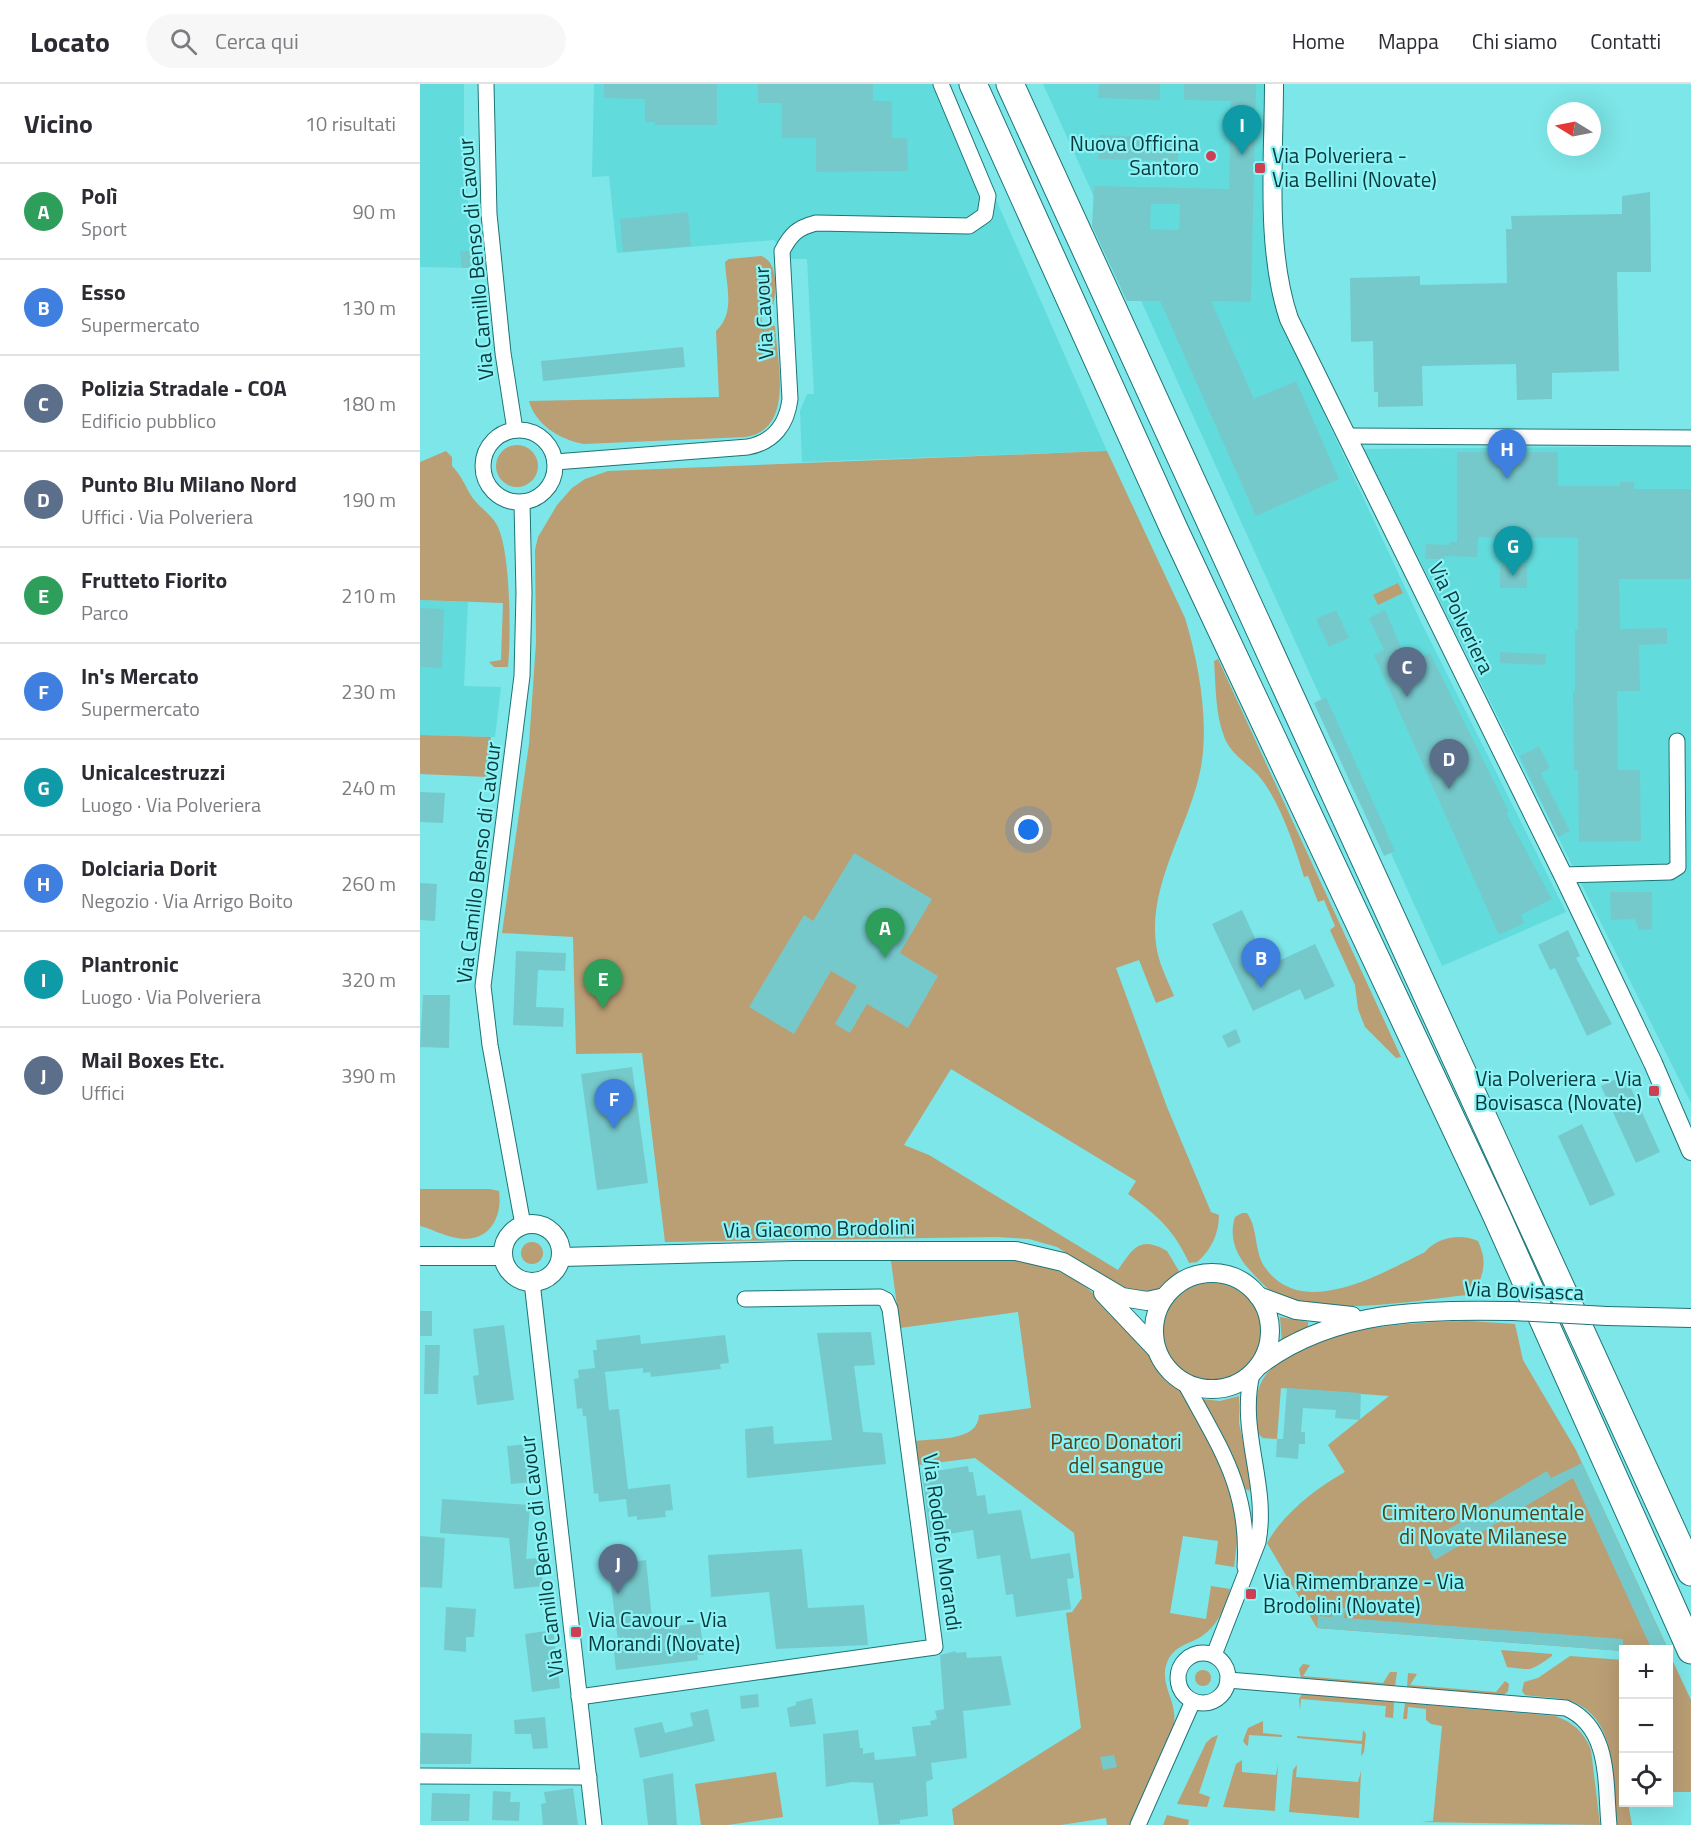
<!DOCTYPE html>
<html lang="it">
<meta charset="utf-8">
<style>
body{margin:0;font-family:"Titillium Web",sans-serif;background:#f7f7f7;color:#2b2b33}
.controls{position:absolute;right:18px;bottom:18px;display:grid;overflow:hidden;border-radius:0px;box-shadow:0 6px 24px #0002}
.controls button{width:54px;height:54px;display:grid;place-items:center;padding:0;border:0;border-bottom:2px solid #e1e1e2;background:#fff;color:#2b2b33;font:30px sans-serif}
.compass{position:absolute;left:1127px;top:18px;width:54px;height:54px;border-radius:50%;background:#fff;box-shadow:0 6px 24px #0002;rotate:280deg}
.you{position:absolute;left:609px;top:746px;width:21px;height:21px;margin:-15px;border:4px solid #fff;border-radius:50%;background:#1a73e8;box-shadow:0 0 0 9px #1a73e833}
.badge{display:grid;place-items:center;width:39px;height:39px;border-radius:50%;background:#2563eb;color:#fff;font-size:20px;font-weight:700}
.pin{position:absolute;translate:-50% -50px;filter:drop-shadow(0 2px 3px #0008)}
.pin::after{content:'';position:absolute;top:32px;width:21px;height:18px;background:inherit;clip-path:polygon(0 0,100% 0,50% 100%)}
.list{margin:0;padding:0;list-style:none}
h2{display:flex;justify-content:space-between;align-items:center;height:78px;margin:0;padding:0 24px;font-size:26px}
h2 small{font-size:20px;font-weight:400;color:#7c7c81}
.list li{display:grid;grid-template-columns:39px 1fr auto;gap:18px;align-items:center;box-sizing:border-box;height:96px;padding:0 24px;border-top:2px solid #e1e1e2}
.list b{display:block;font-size:22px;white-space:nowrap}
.list p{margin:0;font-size:20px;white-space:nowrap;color:#7c7c81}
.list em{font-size:20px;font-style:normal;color:#7c7c81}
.icon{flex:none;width:33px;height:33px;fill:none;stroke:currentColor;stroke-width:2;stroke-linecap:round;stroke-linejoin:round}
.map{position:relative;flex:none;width:1271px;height:1741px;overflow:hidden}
header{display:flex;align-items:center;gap:36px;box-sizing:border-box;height:84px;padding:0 30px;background:#fff;border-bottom:2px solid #e1e1e2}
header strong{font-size:28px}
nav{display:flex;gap:33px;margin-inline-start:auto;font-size:21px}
.search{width:420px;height:54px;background:#f7f7f7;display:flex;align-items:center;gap:15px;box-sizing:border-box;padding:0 21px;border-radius:33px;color:#7c7c81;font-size:22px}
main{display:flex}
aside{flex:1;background:#fff}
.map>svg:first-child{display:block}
</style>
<header>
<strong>Locato</strong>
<div class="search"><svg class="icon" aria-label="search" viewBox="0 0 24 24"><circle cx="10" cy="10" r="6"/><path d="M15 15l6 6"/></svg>Cerca qui</div>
<nav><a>Home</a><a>Mappa</a><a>Chi siamo</a><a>Contatti</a></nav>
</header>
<main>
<aside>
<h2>Vicino<small>10 risultati</small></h2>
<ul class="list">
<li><span class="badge" style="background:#2e9e5b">A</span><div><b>Polì</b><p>Sport</p></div><em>90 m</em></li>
<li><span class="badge" style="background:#3f7fe0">B</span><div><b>Esso</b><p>Supermercato</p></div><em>130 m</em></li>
<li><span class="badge" style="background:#5c6f8a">C</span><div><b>Polizia Stradale - COA</b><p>Edificio pubblico</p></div><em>180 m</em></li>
<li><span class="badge" style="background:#5c6f8a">D</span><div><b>Punto Blu Milano Nord</b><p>Uffici · Via Polveriera</p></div><em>190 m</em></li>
<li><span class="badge" style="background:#2e9e5b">E</span><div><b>Frutteto Fiorito</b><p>Parco</p></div><em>210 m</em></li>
<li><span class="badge" style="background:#3f7fe0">F</span><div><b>In's Mercato</b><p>Supermercato</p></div><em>230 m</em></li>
<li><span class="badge" style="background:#0f9aa8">G</span><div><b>Unicalcestruzzi</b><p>Luogo · Via Polveriera</p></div><em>240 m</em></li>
<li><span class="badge" style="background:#3f7fe0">H</span><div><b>Dolciaria Dorit</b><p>Negozio · Via Arrigo Boito</p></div><em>260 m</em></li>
<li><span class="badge" style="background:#0f9aa8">I</span><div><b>Plantronic</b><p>Luogo · Via Polveriera</p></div><em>320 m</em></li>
<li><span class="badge" style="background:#5c6f8a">J</span><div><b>Mail Boxes Etc.</b><p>Uffici</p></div><em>390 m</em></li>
</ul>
</aside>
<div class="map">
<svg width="1271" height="1741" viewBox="0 0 1271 1741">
<rect width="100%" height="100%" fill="#7de6e8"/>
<g fill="#62dbdd">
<polygon points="0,0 44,0 44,75 54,184 0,183"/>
<polygon points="174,0 525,0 687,367 382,378 380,327 387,310 394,310 387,175 372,175 354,156 197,169 189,92 172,93"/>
<polygon points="623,0 849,0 845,159 862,239 1001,538 1146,828 1022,882"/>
<polygon points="1271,362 1271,1019 944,365"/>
<polygon points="0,516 48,518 44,602 81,603 75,653 0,651"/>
</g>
<g fill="#ba9e74">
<path d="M341 172C359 178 356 208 353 223L341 231 342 239 355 242C357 277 375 345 326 353L164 360C140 356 115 340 109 317L299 313 296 247C316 228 306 202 305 178L309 175Z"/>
<circle cx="97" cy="382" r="21"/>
<path d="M26 367 32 373V382C42 392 45 402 52 413 59 423 71 430 77 441 91 468 91 552 88 583H74L69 578 81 576 83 519 0 516V378Z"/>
<path d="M687 367 765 534C779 580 789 636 781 683 770 742 728 799 736 860 738 878 747 895 754 912L736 919 719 876 696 884 747 1023 791 1128 799 1131C799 1149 791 1167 777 1178L769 1179C755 1147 736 1130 708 1110L716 1097 531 985 484 1061 509 1071 698 1186C713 1165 719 1151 747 1167L759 1187 734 1209 713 1212 637 1163 609 1155 577 1153 245 1158 222 969 156 970 153 853 82 849 109 660 116 559 115 466 118 453 137 421 152 404 165 395 188 387Z"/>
<polygon points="978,499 983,509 958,521 953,511"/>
<path d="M798 575 981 973 976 974 945 943 938 925 935 901 910 846 915 842 904 816 898 818 888 792 884 793C875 763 861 721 842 696 831 681 813 673 805 655 795 630 796 604 794 577Z"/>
<polygon points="0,651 71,653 67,693 0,690"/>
<path d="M0 1105H70L79 1107C83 1134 68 1160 37 1154 24 1152 12 1145 0 1142Z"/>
<path d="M822 1129H827C838 1144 834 1166 844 1182 881 1238 962 1189 1005 1168 1017 1153 1041 1149 1058 1157 1068 1179 1063 1188 1055 1210 1008 1215 898 1234 858 1212 846 1205 837 1194 828 1184 815 1169 809 1152 815 1133Z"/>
<circle cx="112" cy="1169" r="11"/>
<path d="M554 1175 603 1177 634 1185 657 1196 700 1231 746 1296 763 1307 791 1355 815 1419 818 1450 814 1483 795 1480 798 1457 763 1452 750 1529 786 1535 791 1502 810 1505C806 1524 796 1544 779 1554 768 1560 756 1562 749 1574 736 1599 758 1615 754 1640 752 1662 720 1718 710 1741H687L686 1734 641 1741H534L532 1725 661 1644 646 1529 652 1528 662 1514 654 1449 555 1374 498 1381 495 1357C516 1354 558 1358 559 1331L611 1324 598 1228 480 1244 471 1177Z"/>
<circle cx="792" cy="1248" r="49"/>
<polygon points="860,1233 888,1238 888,1247 862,1259"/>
<path d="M1049 1237 1095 1240 1103 1276 1156 1366 1248 1565 1203 1567 897 1544 847 1459C864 1429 895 1405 925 1388L908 1361 969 1312 861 1304 857 1355 843 1354C832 1347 835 1332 836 1321 837 1243 993 1238 1049 1237Z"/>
<polygon points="819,1312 819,1339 832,1399 829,1407 824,1404 812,1369 781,1315 800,1317"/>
<path d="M1081 1566 1132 1570V1572C1109 1588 1113 1586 1087 1583Z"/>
<polygon points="1248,1567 1271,1616 1271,1708 1249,1708"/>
<path d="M1150 1572 1203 1576 1204 1718 1208 1719 1212 1741H1197C1193 1699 1199 1630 1147 1616 1134 1613 1119 1613 1105 1611L1102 1607 1104 1598 1118 1594Z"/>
<polygon points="883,1580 890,1581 883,1592 963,1599 970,1588 977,1588 975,1602 881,1594 879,1585"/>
<circle cx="783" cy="1594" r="8"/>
<polygon points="988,1589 997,1590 990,1601 1076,1608 1085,1597 1089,1600 1088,1607 1084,1611 987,1603"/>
<polygon points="882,1610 974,1618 973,1634 965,1633 966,1622 881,1615 880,1626 879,1615"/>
<path d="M985 1619 1135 1632C1153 1638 1164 1648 1171 1666L1180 1741 1001 1738 1013 1737 1022 1642 1011 1640 1006 1636V1625L988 1623 987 1635H983Z"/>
<polygon points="843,1637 843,1649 862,1651 862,1653 829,1651 828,1662 826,1661 823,1657 828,1644"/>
<polygon points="943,1646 946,1650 944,1668 941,1672 942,1660 877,1654 877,1652 942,1657"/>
<polygon points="798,1651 779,1709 790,1713 787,1723 757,1720 786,1659 791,1654"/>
<polygon points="822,1676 822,1688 856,1691 858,1680 855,1727 803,1723 816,1680"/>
<polygon points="877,1681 876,1693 938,1698 941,1687 939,1734 869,1728 873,1686"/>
<polygon points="356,1688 363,1733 308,1741 281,1741 275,1700"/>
<polygon points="747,1731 769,1736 768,1741 743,1741"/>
</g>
<g fill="#76c9cb" fill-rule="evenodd">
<polygon points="184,0 297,0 297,41 235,41 235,38 225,38 225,15 184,14"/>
<polygon points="338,0 453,0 453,17 472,17 472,54 487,54 488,87 396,88 396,54 362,54 362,19 338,19"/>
<polygon points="679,0 740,0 740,16 678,14"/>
<path d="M764 0H836L831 218 791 217 834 315 876 297 919 395 836 432 740 217H707L672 142 674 102 809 105 811 17 764 16ZM731 120H760L759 146 730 145Z"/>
<polygon points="679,51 758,54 758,77 678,75"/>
<polygon points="1230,108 1231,188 1197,188 1199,287 1132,289 1132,315 1097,316 1096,280 1002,282 1003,322 958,323 958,308 954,308 953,257 931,258 930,194 1000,192 1000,201 1087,199 1086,145 1092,145 1091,132 1202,130 1202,112"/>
<polygon points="268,128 271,162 203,168 200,135"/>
<polygon points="40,167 52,167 54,184 42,184"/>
<polygon points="263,263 265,283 123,297 121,277"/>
<polygon points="1037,368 1138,368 1138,402 1200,402 1200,398 1214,398 1214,405 1271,405 1271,495 1199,495 1200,545 1247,544 1247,560 1219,561 1220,607 1197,607 1198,686 1220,686 1221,757 1159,758 1158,686 1154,686 1153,607 1155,607 1155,546 1158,546 1158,454 1058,453 1057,473 1024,472 1025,475 1005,475 1006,460 1030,461 1030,458 1037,458"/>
<rect x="1080" y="481" width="27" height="23"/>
<polygon points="0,524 24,525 22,584 0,583"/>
<polygon points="916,526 929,554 909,563 896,535"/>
<polygon points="965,526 988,580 1010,569 1089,728 1086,729 1132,815 1101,831 1104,839 1079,851 954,571 964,566 949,534"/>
<polygon points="1080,568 1126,570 1125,581 1080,579"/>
<polygon points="906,613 975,767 964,772 894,619"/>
<polygon points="1119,662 1130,684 1121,689 1150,747 1138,753 1100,672"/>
<polygon points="0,708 25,709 23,739 0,738"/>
<polygon points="434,769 512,815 480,869 518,892 488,944 447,920 430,949 415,940 437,902 411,887 374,950 329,923 384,831 393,837"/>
<polygon points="0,799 17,800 15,837 0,836"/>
<polygon points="1190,808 1232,808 1232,845 1219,846 1215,835 1191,836"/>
<polygon points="822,826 848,882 895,860 915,902 885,916 880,905 833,927 792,840"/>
<polygon points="1148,846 1160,872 1156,874 1192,940 1167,952 1135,884 1130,886 1118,861"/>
<polygon points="96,867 146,869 145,887 118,886 116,923 144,924 143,943 93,941"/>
<polygon points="3,911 30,911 29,964 0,963"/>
<polygon points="816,945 821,958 808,964 802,952"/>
<polygon points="212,983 228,1099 177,1106 161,990"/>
<polygon points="1205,991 1240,1068 1216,1079 1181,1002"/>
<polygon points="1162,1040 1195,1111 1170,1122 1138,1052"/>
<rect x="0" y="1227" width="12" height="25"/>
<polygon points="84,1241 94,1316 57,1321 53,1292 59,1291 53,1245"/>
<polygon points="451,1248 455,1281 434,1282 443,1348 462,1349 466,1380 327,1394 325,1345 353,1342 354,1360 412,1356 397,1249"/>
<polygon points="220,1251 221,1260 305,1251 309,1279 300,1280 301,1285 231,1293 230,1288 223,1289 223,1284 185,1288 189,1326 199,1325 208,1405 250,1400 253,1426 245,1427 246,1433 217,1436 217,1432 208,1433 206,1415 179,1418 178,1409 174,1410 166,1332 163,1332 162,1324 157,1325 154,1295 159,1294 158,1286 175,1284 173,1266 177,1266 176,1256"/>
<polygon points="5,1261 20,1261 18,1310 4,1310"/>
<polygon points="867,1304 941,1309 940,1336 915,1334 916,1326 883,1324 881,1348 885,1348 885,1360 879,1360 878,1375 856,1373 857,1355 863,1355"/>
<polygon points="109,1360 113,1398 91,1400 87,1362"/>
<polygon points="1162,1379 1248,1566 1232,1566 1153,1394 1015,1476 1005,1459 1127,1387 1131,1394"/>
<polygon points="548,1382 549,1388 553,1388 557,1412 565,1411 568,1430 601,1426 611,1475 650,1469 654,1494 647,1495 651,1525 596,1533 593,1510 586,1511 580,1471 557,1475 553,1446 510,1453 502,1389"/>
<polygon points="22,1415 110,1421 106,1475 120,1474 123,1502 94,1505 89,1454 20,1449"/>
<polygon points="0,1452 25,1454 22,1504 0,1503"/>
<polygon points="382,1465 388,1524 444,1521 448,1561 356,1565 349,1508 291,1513 288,1471"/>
<polygon points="226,1476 233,1545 280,1539 284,1571 277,1571 278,1576 196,1586 193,1559 198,1558 190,1493 195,1492 194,1480"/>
<polygon points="26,1523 56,1525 54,1553 46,1553 46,1568 24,1566"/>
<polygon points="913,1523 925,1524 924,1534 1203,1555 1203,1567 897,1544 898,1532 912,1533"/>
<polygon points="133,1546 140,1604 112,1608 105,1550"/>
<polygon points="536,1567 536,1569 546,1568 547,1574 581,1572 591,1621 543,1627 547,1674 511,1679 513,1695 506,1698 508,1732 480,1736 480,1740 459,1741 453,1699 432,1698 406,1703 403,1650 438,1646 440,1664 443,1664 443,1670 454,1668 455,1676 496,1672 492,1643 511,1641 510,1637 517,1635 515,1627 524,1625 520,1571"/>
<polygon points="338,1610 339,1623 321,1625 320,1612"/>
<polygon points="392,1614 396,1640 370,1643 367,1624 376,1621 376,1618"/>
<polygon points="288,1625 295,1657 220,1674 214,1644 242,1638 245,1649 273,1642 270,1629"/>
<polygon points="125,1633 128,1664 113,1665 111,1650 95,1650 94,1636"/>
<polygon points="1,1649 52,1650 51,1680 0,1680"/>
<polygon points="694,1671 697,1683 683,1686 680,1673"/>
<polygon points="253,1689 257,1741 228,1741 223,1695"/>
<polygon points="153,1704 158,1741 123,1741 121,1720 126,1719 124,1708"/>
<polygon points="73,1707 91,1708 90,1718 100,1718 99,1737 72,1736"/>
<polygon points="12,1709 50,1710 49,1737 11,1737"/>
</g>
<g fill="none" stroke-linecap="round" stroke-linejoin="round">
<defs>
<g id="minor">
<polyline points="66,0 69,130 83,269 95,346"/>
<circle cx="99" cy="382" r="36"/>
<polyline points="926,352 1271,354"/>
<path d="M135 378 328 363C354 358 367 340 370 315L362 167C371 150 377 144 396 139L549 142 565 131 568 112 521 0"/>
<polyline points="102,419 104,509 102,592 63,902 70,961 103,1141"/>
<polyline points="1143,791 1250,788 1258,783 1257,657"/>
<polyline points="112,1198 174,1741"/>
<path d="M765 1299C800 1364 830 1405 825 1483"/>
<circle cx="783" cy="1594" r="25"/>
<path d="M794 1571 838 1458C849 1400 818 1348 832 1290"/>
<path d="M808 1596 1146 1624C1191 1644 1185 1699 1189 1741"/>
<polyline points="159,1613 515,1563 470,1225 466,1216 460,1213 325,1215"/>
<polyline points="0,1692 169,1693"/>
<polyline points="718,1741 773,1617"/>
</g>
<g id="tertiary">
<path d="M854 0C854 75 845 164 869 235L1143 791 1233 979 1271 1067"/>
<circle cx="112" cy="1169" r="29"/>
<polyline points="0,1172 83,1172"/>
<polyline points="141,1173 374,1167 596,1167 643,1178 702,1213 727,1217 745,1213"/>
<circle cx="792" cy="1247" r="58"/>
<polyline points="683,1209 736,1265"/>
<polyline points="838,1212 876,1226 932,1232"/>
<polyline points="1187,1232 1271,1234"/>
<path d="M840 1281C914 1225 1003 1226 1093 1227"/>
</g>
<g id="motorway">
<polyline points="553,0 754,445 1075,1128 1271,1566"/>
<polyline points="590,0 1271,1488"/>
</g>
</defs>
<use href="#minor" stroke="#1d7476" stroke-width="17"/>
<use href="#tertiary" stroke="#1d7476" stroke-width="20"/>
<use href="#motorway" stroke="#1d7476" stroke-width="29"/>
<use href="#minor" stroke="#fff" stroke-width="15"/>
<use href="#tertiary" stroke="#fff" stroke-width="18"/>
<use href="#motorway" stroke="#fff" stroke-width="27"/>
<defs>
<polyline id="tertiary-bridge" points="1093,1227 1187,1232"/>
</defs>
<use href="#tertiary-bridge" stroke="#1d7476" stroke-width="20" stroke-linecap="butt"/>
<use href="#tertiary-bridge" stroke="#fff" stroke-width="18"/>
</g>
<g fill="#cf3f52" stroke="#8bf3f6" stroke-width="2">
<circle cx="791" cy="72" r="6"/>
<rect x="834" y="78" width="12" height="12" rx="3"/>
<rect x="1228" y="1001" width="12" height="12" rx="3"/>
<rect x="825" y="1504" width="12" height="12" rx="3"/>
<rect x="150" y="1542" width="12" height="12" rx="3"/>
</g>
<g text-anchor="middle" stroke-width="4.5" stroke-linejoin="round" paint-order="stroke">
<g font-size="21" fill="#09393b" stroke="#8bf3f6" text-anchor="start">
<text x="779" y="67" text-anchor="end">Nuova Officina<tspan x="779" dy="24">Santoro</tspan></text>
<text x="852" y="79">Via Polveriera -<tspan x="852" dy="24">Via Bellini (Novate)</tspan></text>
<text x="1222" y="1002" text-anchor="end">Via Polveriera - Via<tspan x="1222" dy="24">Bovisasca (Novate)</tspan></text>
<text x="843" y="1505">Via Rimembranze - Via<tspan x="843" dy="24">Brodolini (Novate)</tspan></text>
<text x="168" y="1543">Via Cavour - Via<tspan x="168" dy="24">Morandi (Novate)</tspan></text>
</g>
<g font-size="21" fill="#09393b" stroke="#8bf3f6">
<text transform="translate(56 175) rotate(-95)" y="7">Via Camillo Benso di Cavour</text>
<text transform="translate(344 229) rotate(-93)" y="7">Via Cavour</text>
<text transform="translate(1041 534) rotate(64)" y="7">Via Polveriera</text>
<text transform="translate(59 779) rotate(-83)" y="7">Via Camillo Benso di Cavour</text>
<text transform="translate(399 1145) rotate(-1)" y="7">Via Giacomo Brodolini</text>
<text transform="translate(1104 1207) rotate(2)" y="7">Via Bovisasca</text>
<text transform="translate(522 1458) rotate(82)" y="7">Via Rodolfo Morandi</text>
<text transform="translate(122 1472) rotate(-97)" y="7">Via Camillo Benso di Cavour</text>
</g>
<g font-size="21" fill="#594016" stroke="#8bf3f6">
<text x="696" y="1365">Parco Donatori<tspan x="696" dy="24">del sangue</tspan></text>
<text x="1063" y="1436">Cimitero Monumentale<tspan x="1063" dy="24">di Novate Milanese</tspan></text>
</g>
</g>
</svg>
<div class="controls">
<button>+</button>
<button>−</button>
<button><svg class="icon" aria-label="locate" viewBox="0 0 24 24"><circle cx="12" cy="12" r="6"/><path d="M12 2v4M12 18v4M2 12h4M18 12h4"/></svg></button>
</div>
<svg class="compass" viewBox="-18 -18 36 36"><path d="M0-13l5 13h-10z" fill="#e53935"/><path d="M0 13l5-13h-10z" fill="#7c7c81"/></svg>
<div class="you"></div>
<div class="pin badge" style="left:465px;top:874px;background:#2e9e5b">A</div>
<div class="pin badge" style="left:841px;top:904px;background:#3f7fe0">B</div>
<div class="pin badge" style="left:987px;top:613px;background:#5c6f8a">C</div>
<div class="pin badge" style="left:1029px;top:705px;background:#5c6f8a">D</div>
<div class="pin badge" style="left:183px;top:925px;background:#2e9e5b">E</div>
<div class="pin badge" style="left:194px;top:1045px;background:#3f7fe0">F</div>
<div class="pin badge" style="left:1093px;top:492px;background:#0f9aa8">G</div>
<div class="pin badge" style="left:1087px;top:395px;background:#3f7fe0">H</div>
<div class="pin badge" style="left:822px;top:71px;background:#0f9aa8">I</div>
<div class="pin badge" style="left:198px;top:1510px;background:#5c6f8a">J</div>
</div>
</main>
